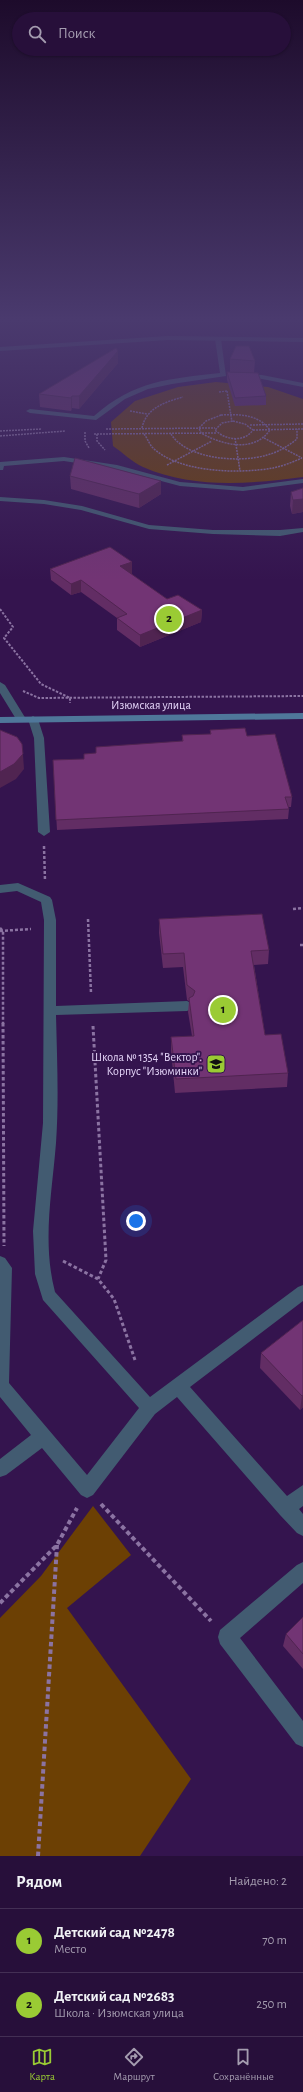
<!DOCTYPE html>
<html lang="ru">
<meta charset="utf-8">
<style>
body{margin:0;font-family:"Alegreya Sans",sans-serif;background:#331d45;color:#f1f3f6}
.you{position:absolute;left:136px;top:1221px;width:14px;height:14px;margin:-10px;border:3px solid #fff;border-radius:50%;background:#1a73e8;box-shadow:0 0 0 6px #1a73e833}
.badge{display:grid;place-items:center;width:26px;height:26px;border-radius:50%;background:#9acb34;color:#111;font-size:13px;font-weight:700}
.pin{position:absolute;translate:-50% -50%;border:2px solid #fff;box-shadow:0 1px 4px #0006}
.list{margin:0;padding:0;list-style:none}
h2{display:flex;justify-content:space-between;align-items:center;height:52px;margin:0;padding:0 16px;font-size:17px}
h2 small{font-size:13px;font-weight:400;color:#a49caf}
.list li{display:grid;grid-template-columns:26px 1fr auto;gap:12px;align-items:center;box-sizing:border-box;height:64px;padding:0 16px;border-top:1px solid #432f54}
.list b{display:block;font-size:15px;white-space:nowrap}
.list p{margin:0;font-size:13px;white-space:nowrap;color:#a49caf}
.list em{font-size:13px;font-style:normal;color:#a49caf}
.icon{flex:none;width:22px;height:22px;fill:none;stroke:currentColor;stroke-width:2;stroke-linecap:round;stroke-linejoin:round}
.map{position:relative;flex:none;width:303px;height:1856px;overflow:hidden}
.search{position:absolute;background:#270f3a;box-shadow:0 1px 3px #0004;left:12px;right:12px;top:12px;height:44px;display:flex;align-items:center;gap:10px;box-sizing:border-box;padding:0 14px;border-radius:22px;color:#a49caf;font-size:15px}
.sheet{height:180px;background:#270f3a}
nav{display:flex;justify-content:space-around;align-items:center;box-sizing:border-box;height:56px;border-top:1px solid #432f54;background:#270f3a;font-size:11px;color:#a49caf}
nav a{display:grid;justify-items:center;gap:2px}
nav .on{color:#9acb34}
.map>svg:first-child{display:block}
</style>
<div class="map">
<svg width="303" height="1856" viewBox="0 0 303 1856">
<rect width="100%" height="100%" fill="#34144e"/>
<g fill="#6c4004">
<path d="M216 382 268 387 303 399V477C250 484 193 489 143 467 132 462 122 452 113 446L111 422 135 401 178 387Z"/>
<polygon points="93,1506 131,1555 67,1608 191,1779 140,1856 0,1856 0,1618 41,1576"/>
</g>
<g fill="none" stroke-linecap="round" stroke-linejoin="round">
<g stroke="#8b73a2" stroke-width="1.5" stroke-dasharray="2 1" stroke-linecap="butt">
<polyline points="227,391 232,422"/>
<polyline points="219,392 227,391"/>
<polyline points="130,411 147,414"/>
<path d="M221 415C239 414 258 414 270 430 254 453 222 445 201 433L199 428 206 421Z"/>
<path d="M233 421 245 424 253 430C244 443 225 440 215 430L222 423Z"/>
<polyline points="250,425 303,424"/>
<path d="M142 428C146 408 165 402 183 397"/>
<polyline points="106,429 215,428"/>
<polyline points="253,430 303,429"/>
<polyline points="0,431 42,429"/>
<polyline points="85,432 85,441 89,448"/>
<polyline points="94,434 217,433"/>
<polyline points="97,434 97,441 105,450"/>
<path d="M144 434C147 438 149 443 152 447 178 473 239 474 273 468 283 466 293 462 302 458"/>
<path d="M171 434C187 460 241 463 267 455 279 452 288 446 297 439V429"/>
<polyline points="0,436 65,431"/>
<polyline points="235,438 240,471"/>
<polyline points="264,438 302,458"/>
<polyline points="167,465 212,441"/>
</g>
<g stroke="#8b73a2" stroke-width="2" stroke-dasharray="2.5 1.5" stroke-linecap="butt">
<polyline points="0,609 13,627 4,638 41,684 70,698 70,703"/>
<polyline points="23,691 39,698 303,696"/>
</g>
<g stroke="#8b73a2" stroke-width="2.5" stroke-dasharray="3 2" stroke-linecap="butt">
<polyline points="44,846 45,881"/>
<polyline points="293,909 303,908"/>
<polyline points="88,919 91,993"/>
<polyline points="0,928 3,931 3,1024"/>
<polyline points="0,931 31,929"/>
<polyline points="300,945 303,945"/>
</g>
<g stroke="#8b73a2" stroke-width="3" stroke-dasharray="3.5 2.5" stroke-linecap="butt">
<polyline points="3,1023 4,1246"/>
<polyline points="93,1026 106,1260 98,1279"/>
<polyline points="63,1261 98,1279 114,1299 135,1360"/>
</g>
<g stroke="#8b73a2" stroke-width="4" stroke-dasharray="4.5 3" stroke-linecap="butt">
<polyline points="101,1504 211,1621"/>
<polyline points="0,1603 57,1545 77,1508"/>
<polyline points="38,1856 57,1545"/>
</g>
<g fill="#425b71" fill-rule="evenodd">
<path d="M218 337 221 339 226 376 172 384 148 389 125 399 96 420 30 413 26 411 30 409 94 416C135 380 169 379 220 373L215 339Z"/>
<polygon points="243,374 262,375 303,383 303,387 262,379 241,377 240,376"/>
<polygon points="64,457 117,465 180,482 243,487 303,479 303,483 243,491 180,486 116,469 64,461 4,466 3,470 0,470 0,462"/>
<polygon points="0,497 44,500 82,506 149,525 213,530 280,530 303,528 303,532 280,536 213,534 149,529 81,510 44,504 0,501"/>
<polygon points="33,716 38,719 44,738 50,832 44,836 38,832 34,738 28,719"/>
<path d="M18 883 50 897 52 900 56 920V1006L187 1001 191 1003 193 1006 191 1009 187 1011 56 1015C57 1058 59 1101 56 1143 52 1194 42 1242 55 1292L150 1397 298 1287 303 1285V1301L190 1387 287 1496 303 1485V1506L299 1509 303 1514V1536L297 1533 280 1515 177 1397 155 1414 93 1495 87 1498 81 1495 42 1448 6 1475 0 1477V1459L31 1435 0 1397V1256L5 1258 12 1268 9 1383 87 1475 139 1408 43 1300 35 1274 33 1231 43 1123 44 920 41 902 17 891 0 893V885Z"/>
<polygon points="303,1562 303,1583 240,1638 303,1721 303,1747 296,1744 220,1644 218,1637 220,1630 297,1565"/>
</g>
<g fill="#425b71" fill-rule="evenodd">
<polygon points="168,336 303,338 303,342 168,340 0,351 0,347"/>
<polygon points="0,682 5,685 26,719 25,721 17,721 16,719 0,693"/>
</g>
<polygon fill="#4f779a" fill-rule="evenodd" points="303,713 303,719 0,723 0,717"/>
</g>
<g fill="#622d64">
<polygon points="118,351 118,363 79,409 72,408 71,411 40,407 39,394"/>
<polygon points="230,359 255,361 254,373 230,372"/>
<polygon points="227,372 266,396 266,405 235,406 227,380"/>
<polygon points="70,476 161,481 161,494 139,508 71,489"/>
<polygon points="303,488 303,512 292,514 290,506 291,492"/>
<polygon points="132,562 132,574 131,574 167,599 202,610 201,622 140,647 117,630 117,618 81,592 71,595 51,580 50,569"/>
<polygon points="210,730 247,736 292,797 291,807 288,807 289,809 288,819 57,830 53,760 84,759 182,741 182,735 210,734"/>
<polygon points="159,919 269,950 268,964 254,965 265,1035 288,1073 287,1087 175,1093 171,1051 171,1037 192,1036 188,1012 189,1001 187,1000 183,967 163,968 159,933"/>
<polygon points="303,1320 303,1407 300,1410 260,1368 261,1353"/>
<polygon points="303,1617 303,1669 283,1646 286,1634"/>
</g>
<g fill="#502451">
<polygon points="118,351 118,363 79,409 79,396"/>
<polygon points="72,396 72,408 71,411 71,398"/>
<polygon points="161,481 161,494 139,508 139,494"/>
<polygon points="303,499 303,512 292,514 293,500"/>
<polygon points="132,562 132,574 120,578 120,566"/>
<polygon points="81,580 81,592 71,595 71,584"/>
<polygon points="202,610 201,622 140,647 140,635"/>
<polygon points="23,754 24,769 16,779 0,788 0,772"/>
<polygon points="303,1395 303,1407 300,1410 302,1396"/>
</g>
<g fill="#723474" stroke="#502451">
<polygon points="236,346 249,346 255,361 230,359"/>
<polygon points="116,348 118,351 79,396 72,396 71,398 39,394"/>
<polygon points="227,372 258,373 266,396 235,398"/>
<polygon points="75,458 161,481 139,494 70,476"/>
<polygon points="303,488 303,499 293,500 291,492"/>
<polygon points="110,547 132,562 120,566 167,599 178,595 202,610 140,635 117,618 127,614 81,580 71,584 50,569"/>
<polygon points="245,728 247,736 275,734 292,797 285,797 289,809 56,820 53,760 84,759 84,754 96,753 96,747 183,741 182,735 211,734 210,730"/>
<polygon points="0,730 17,737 22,744 23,754 14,764 0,772"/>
<polygon points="262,914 269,950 251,951 265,1035 281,1034 288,1073 176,1079 171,1037 194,1036 189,998 193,996 195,991 187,985 184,953 163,954 159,919"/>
<polygon points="303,1320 303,1395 302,1396 261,1353"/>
<polygon points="303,1617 303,1654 286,1634"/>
</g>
<linearGradient id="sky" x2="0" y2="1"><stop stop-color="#1d0b2b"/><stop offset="0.55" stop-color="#4a3a6e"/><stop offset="1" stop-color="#4a3a6e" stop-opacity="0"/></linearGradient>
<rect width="303" height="581" fill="url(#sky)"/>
<defs>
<symbol id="school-square" viewBox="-11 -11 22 22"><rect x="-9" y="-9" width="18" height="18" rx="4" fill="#9acb34" stroke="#34144e"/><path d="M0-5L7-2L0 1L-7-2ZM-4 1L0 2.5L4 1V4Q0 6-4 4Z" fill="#111"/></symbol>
</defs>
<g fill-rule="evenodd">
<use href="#school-square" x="205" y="1053" width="22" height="22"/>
</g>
<g text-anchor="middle" stroke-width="4" stroke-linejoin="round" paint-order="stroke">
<g font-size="12" fill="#e4d4f8" stroke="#34144e">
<text x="151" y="709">Изюмская улица</text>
</g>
<g font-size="12" fill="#e4d4f8" stroke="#34144e" text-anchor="end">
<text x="202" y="1061">Школа № 1354 "Вектор".<tspan x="202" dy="14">Корпус "Изюминки"</tspan></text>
</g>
</g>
</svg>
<div class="you"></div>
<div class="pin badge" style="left:223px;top:1010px">1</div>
<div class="pin badge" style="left:169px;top:619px">2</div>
<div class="search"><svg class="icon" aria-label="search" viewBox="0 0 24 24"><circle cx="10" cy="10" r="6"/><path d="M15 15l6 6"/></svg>Поиск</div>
</div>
<section class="sheet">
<h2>Рядом<small>Найдено: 2</small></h2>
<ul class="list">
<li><span class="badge">1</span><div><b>Детский сад №2478</b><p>Место</p></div><em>70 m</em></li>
<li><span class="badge">2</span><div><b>Детский сад №2683</b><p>Школа · Изюмская улица</p></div><em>250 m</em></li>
</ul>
</section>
<nav>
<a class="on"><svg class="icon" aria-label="map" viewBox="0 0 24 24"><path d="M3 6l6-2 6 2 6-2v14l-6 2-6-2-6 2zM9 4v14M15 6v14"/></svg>Карта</a>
<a><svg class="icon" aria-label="directions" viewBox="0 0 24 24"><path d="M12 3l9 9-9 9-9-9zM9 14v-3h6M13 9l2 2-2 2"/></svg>Маршрут</a>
<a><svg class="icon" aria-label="saved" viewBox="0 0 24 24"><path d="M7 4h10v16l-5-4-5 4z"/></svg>Сохранённые</a>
</nav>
